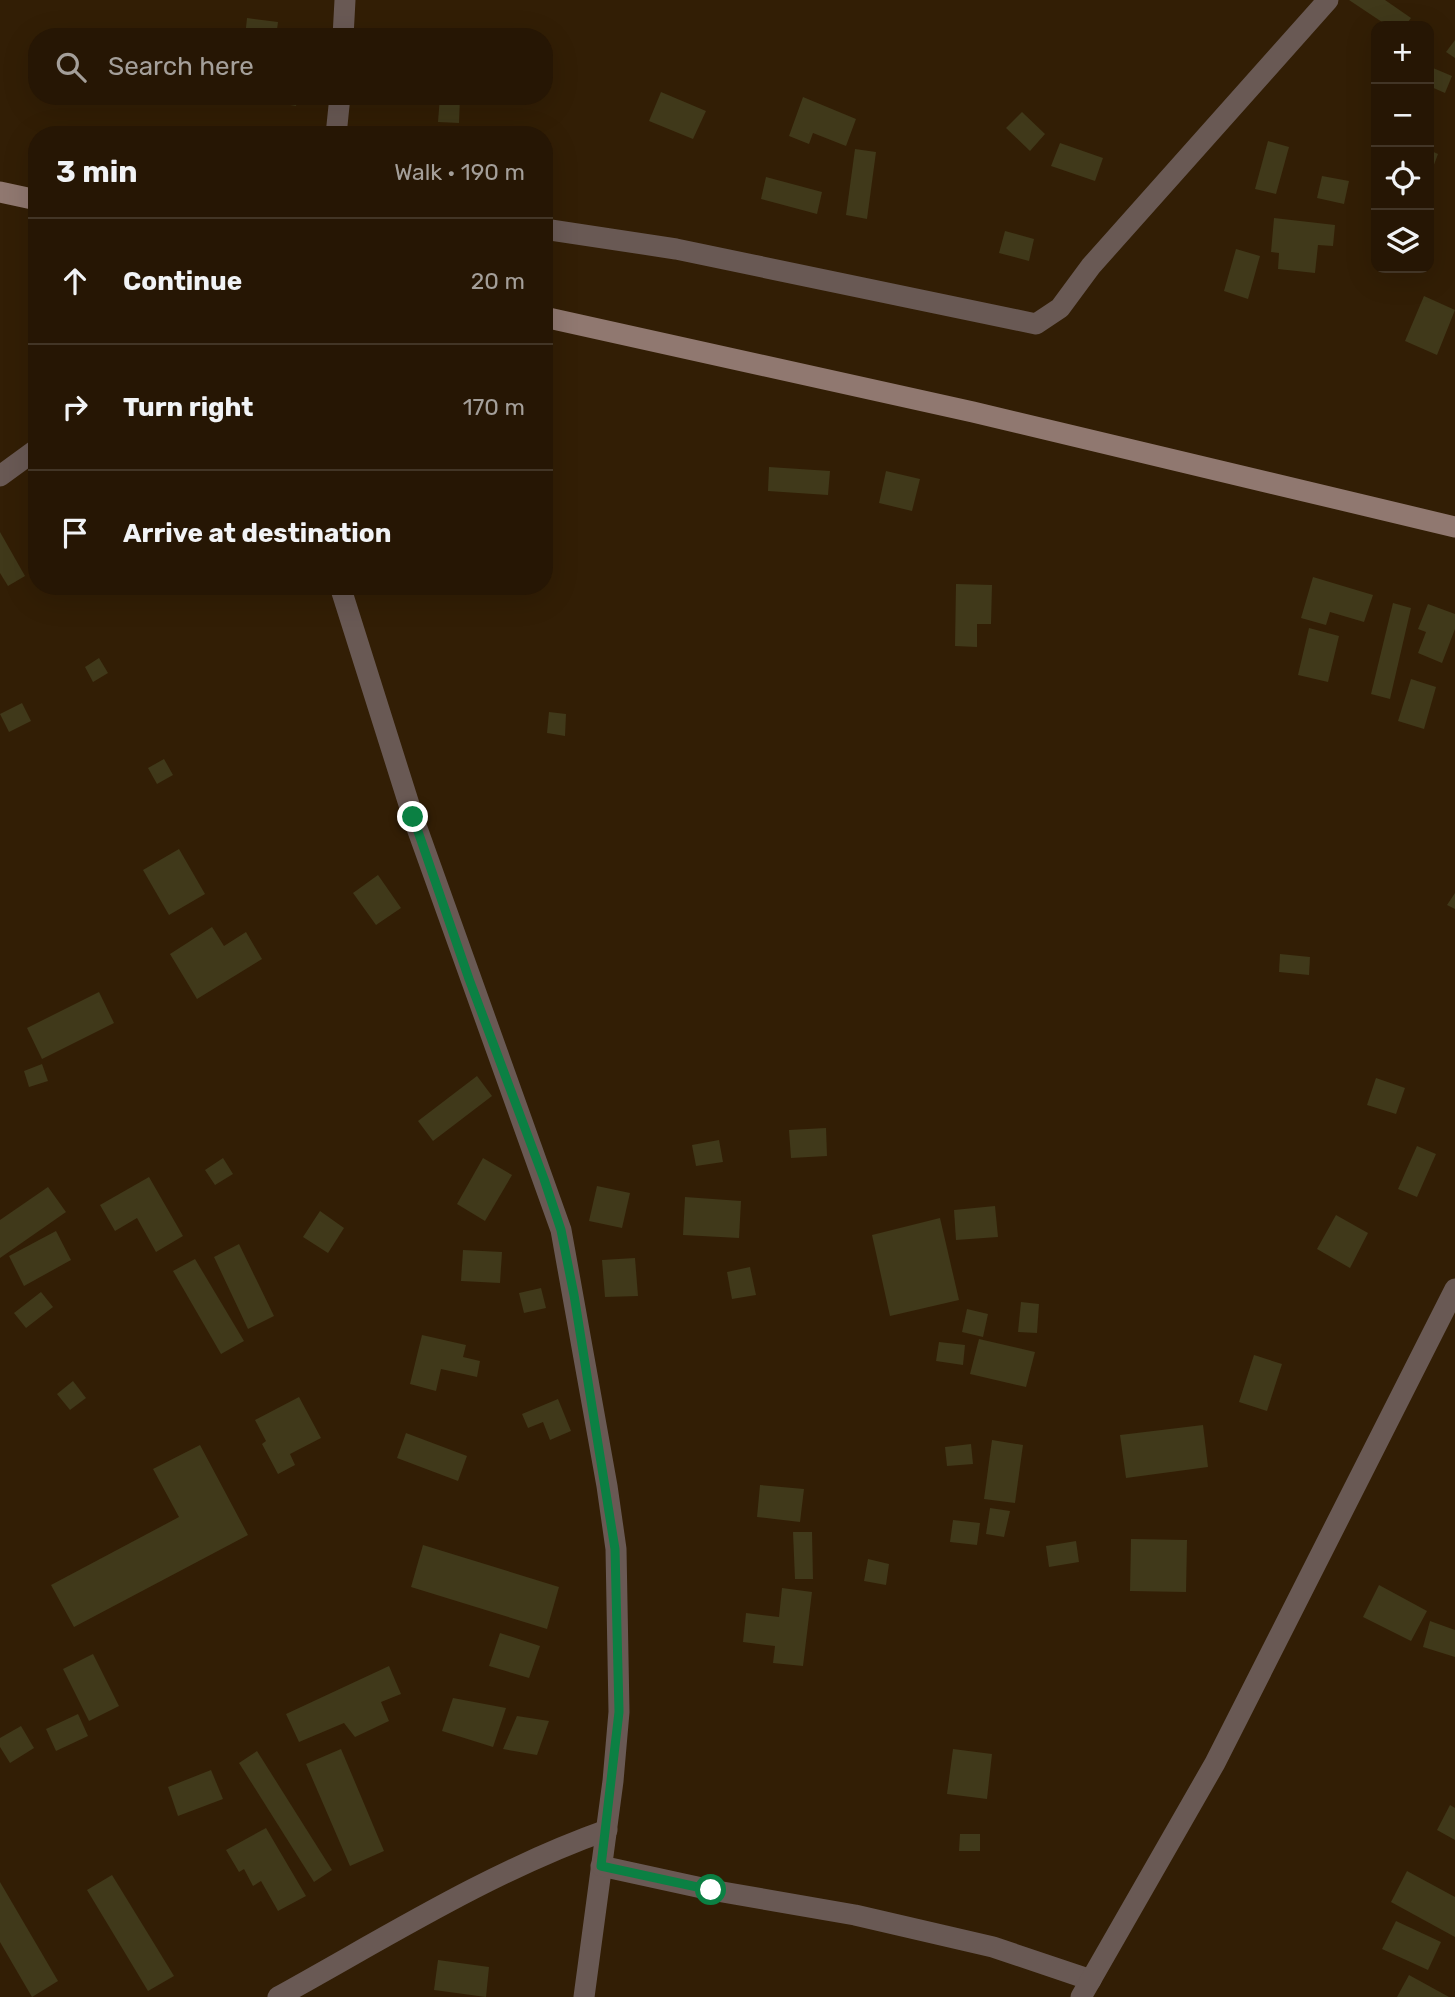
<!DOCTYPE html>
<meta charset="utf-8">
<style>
body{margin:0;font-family:Rubik,sans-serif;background:#2e1f0e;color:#f1f3f6}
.controls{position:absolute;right:21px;top:21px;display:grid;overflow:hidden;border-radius:14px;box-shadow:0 7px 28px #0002}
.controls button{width:63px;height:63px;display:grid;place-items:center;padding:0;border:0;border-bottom:2px solid #423526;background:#261604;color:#f1f3f6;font:35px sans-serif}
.stop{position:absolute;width:21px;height:21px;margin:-16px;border:5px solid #0b8043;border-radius:50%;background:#fff}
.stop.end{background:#0b8043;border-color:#fff;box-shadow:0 2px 7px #0008}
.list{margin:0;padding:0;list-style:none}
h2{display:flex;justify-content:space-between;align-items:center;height:91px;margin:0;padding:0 28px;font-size:30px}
h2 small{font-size:23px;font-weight:400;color:#a49f9a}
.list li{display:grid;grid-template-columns:46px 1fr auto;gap:21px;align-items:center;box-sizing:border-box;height:126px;padding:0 28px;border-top:2px solid #423526}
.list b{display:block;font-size:26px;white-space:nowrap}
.list em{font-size:23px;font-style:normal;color:#a49f9a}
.icon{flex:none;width:38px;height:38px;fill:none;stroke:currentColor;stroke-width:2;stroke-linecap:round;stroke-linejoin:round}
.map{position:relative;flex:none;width:1455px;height:1997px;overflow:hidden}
.search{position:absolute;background:#261604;box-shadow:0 7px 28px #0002;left:28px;top:28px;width:525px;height:77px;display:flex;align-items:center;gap:18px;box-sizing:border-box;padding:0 24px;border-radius:28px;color:#a49f9a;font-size:26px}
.panel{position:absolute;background:#261604;box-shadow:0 7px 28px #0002;left:28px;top:126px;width:525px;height:469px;border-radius:28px}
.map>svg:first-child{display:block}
</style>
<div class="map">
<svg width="1455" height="1997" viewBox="0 0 1455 1997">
<rect width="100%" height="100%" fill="#321e05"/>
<g fill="#40391a">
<polygon points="1349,0 1385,0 1411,18 1405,26 1388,26"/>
<polygon points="247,18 278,22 276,37 245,37"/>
<polygon points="281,31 306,34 306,37 281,37"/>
<polygon points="1455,40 1455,58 1446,52"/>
<polygon points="1433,68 1452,76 1445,93 1429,86"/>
<polygon points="661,92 706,111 693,139 649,121"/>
<polygon points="237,96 268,96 267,103 237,99"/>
<polygon points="273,96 298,96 296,106 272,102"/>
<polygon points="440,96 460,97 459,123 438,122"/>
<polygon points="803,97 856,119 846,146 813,133 809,144 789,136"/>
<polygon points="1022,112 1045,134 1030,151 1006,128"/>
<polygon points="1268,141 1289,147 1276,194 1255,189"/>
<polygon points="1060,143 1103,158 1095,181 1051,166"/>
<polygon points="855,149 876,152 867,219 846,215"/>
<polygon points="1429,150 1438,154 1429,178"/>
<polygon points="1322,176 1349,181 1344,204 1317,198"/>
<polygon points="766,177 822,192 817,214 761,199"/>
<polygon points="1274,218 1335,225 1333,246 1318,245 1315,273 1278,269 1279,253 1271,252"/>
<polygon points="1005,231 1034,239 1029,261 999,253"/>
<polygon points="1236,249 1260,256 1248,299 1224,291"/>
<polygon points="1424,296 1455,310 1437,355 1405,341"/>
<polygon points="769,467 830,471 828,495 768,491"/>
<polygon points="886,471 920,479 912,511 879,503"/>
<polygon points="0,532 25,576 8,586 0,573"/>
<polygon points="1313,577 1373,595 1364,622 1330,612 1326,625 1301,618"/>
<polygon points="956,584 992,585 991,624 977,624 977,647 955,646"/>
<polygon points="1393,603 1411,608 1390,699 1371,694"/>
<polygon points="1428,604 1455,614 1455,629 1442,663 1418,653 1426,632 1418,629"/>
<polygon points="1309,628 1339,636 1328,682 1298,675"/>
<polygon points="99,658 108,673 93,682 85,667"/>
<polygon points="1411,679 1436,687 1424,729 1398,721"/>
<polygon points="22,703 31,721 9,732 0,714"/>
<polygon points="549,712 566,714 565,736 547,733"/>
<polygon points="164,759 173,775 157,784 148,768"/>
<polygon points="179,849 205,894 169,915 143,870"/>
<polygon points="378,875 401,908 376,925 353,893"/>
<polygon points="1455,893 1455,909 1447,905"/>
<polygon points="212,927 224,946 246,932 262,959 197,999 170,954"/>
<polygon points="1280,954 1310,957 1309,975 1279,972"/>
<polygon points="99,992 114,1023 42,1059 27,1028"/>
<polygon points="42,1064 48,1081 29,1087 24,1071"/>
<polygon points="477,1076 492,1096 433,1141 418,1121"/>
<polygon points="1376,1078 1405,1088 1396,1114 1367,1105"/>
<polygon points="826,1128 827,1156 791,1158 789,1130"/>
<polygon points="719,1140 723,1162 696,1166 692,1145"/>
<polygon points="1417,1146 1436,1154 1417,1197 1398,1189"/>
<polygon points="223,1158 233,1174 215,1185 205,1170"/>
<polygon points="483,1158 512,1175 485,1221 457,1204"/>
<polygon points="149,1177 183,1236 156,1252 137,1218 115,1231 100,1205"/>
<polygon points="597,1186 630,1193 622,1228 589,1221"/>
<polygon points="48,1187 66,1212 0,1258 0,1220"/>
<polygon points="685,1197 741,1201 739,1238 683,1235"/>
<polygon points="995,1206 998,1237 956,1240 954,1210"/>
<polygon points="320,1211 344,1228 328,1253 303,1237"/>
<polygon points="1336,1215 1368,1233 1350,1268 1317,1249"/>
<polygon points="940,1218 959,1300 890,1316 872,1235"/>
<polygon points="56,1231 71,1260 24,1286 9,1256"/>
<polygon points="239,1244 274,1316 248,1329 214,1257"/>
<polygon points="463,1250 502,1252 500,1283 461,1281"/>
<polygon points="635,1258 638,1296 605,1297 602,1260"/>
<polygon points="195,1259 244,1341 221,1354 173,1271"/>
<polygon points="750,1267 756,1295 732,1299 727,1272"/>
<polygon points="541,1288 546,1308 524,1313 519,1293"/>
<polygon points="41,1292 53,1307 26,1328 14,1313"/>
<polygon points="1021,1302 1039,1304 1037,1333 1018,1332"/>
<polygon points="967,1309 988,1314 983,1337 962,1332"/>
<polygon points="422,1335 466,1345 463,1357 480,1361 477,1377 441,1369 436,1391 410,1384"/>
<polygon points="979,1339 1035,1352 1026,1387 970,1374"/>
<polygon points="939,1342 965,1345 963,1365 936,1361"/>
<polygon points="1254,1355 1282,1364 1267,1411 1239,1402"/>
<polygon points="73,1381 86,1398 70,1410 57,1394"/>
<polygon points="299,1397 321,1438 290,1454 295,1465 278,1474 262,1444 266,1441 255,1420"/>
<polygon points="558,1399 571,1431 550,1440 543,1422 528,1428 522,1414"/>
<polygon points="1203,1425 1208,1467 1126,1478 1120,1435"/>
<polygon points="406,1433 467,1456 458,1481 397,1458"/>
<polygon points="992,1440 1023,1445 1015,1503 984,1499"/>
<polygon points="971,1444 973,1464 947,1466 945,1447"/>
<polygon points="200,1445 248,1535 74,1627 51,1585 179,1517 153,1469"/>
<polygon points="760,1485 804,1489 800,1522 757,1517"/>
<polygon points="990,1508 1010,1511 1004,1537 986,1534"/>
<polygon points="953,1520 980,1523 977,1545 950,1542"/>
<polygon points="793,1532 812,1532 813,1579 795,1579"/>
<polygon points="1131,1539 1187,1540 1186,1592 1130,1591"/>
<polygon points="1076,1541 1079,1562 1049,1567 1046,1546"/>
<polygon points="423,1545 559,1587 547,1629 411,1587"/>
<polygon points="868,1559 889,1564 886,1585 864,1581"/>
<polygon points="1379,1585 1427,1611 1411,1641 1363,1617"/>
<polygon points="782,1588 812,1592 803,1666 773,1663 775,1646 743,1642 746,1613 779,1617"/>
<polygon points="1430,1621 1455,1630 1455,1657 1423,1647"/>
<polygon points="500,1633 540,1646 529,1678 489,1666"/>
<polygon points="93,1654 119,1706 89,1721 63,1669"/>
<polygon points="389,1666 401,1694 381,1702 389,1721 355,1737 344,1723 299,1742 286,1714"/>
<polygon points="453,1698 506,1708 493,1747 442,1731"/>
<polygon points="78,1714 88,1736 56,1751 46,1729"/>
<polygon points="517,1716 549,1721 537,1755 503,1749"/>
<polygon points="21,1726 34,1748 10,1763 0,1747 0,1738"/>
<polygon points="341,1749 384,1851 350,1866 306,1764"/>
<polygon points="953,1749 992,1754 987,1799 947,1794"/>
<polygon points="257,1751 332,1870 314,1882 239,1763"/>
<polygon points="211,1770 223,1799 178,1816 168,1787"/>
<polygon points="1450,1805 1455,1808 1455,1840 1437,1830"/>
<polygon points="266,1828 306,1896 278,1911 261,1881 253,1886 244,1869 239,1872 226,1850"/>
<polygon points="960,1834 980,1834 980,1851 959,1851"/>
<polygon points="1407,1871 1455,1897 1455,1937 1391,1902"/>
<polygon points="112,1875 174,1976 148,1991 87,1890"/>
<polygon points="0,1882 58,1981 32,1997 0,1942"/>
<polygon points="1396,1921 1441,1942 1428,1970 1382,1949"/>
<polygon points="438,1960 489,1967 486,1997 434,1990"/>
<polygon points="1409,1975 1449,1997 1397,1997"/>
</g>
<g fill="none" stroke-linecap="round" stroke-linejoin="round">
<g stroke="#695954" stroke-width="21">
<polyline points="343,37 345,0"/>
<polyline points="336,135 340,96"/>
<polyline points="544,229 676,249 1036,324 1060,308 1091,266 1328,0"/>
<polyline points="0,476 37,449"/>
<polyline points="340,586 413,817 561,1230 607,1486 616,1549 619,1712 613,1781 584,1997"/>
<polyline points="601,1866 711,1890 855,1915 993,1947 1091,1980"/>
<path d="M278 1997C385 1938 491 1871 607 1830"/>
<polyline points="1081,1997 1215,1763 1455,1289"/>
</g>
<g stroke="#907870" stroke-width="21">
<polyline points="0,192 37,200"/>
<polyline points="544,317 973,412 1455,527"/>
</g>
</g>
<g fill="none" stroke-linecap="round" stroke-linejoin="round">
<polyline stroke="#0b8043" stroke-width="9" points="413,817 469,979 544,1179 561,1230 574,1295 615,1549 619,1712 601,1866 711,1890"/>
</g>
</svg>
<div class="controls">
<button>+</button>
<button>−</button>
<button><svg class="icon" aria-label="locate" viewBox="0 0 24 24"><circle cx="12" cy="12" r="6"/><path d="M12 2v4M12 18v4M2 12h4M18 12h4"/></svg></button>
<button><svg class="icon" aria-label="layers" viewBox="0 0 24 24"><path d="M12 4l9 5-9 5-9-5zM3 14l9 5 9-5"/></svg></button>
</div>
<div class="stop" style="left:711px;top:1890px"></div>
<div class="stop end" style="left:413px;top:817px"></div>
<div class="search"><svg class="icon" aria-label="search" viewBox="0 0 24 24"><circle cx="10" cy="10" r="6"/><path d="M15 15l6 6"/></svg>Search here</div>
<section class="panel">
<h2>3 min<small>Walk · 190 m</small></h2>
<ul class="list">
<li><svg class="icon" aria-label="ahead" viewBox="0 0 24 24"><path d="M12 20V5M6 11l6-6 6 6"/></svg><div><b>Continue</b></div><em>20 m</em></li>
<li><svg class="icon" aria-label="right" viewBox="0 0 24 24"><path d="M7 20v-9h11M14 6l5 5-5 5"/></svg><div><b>Turn right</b></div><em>170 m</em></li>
<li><svg class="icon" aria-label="arrive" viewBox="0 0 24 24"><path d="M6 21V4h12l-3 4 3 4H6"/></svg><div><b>Arrive at destination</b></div></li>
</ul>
</section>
</div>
